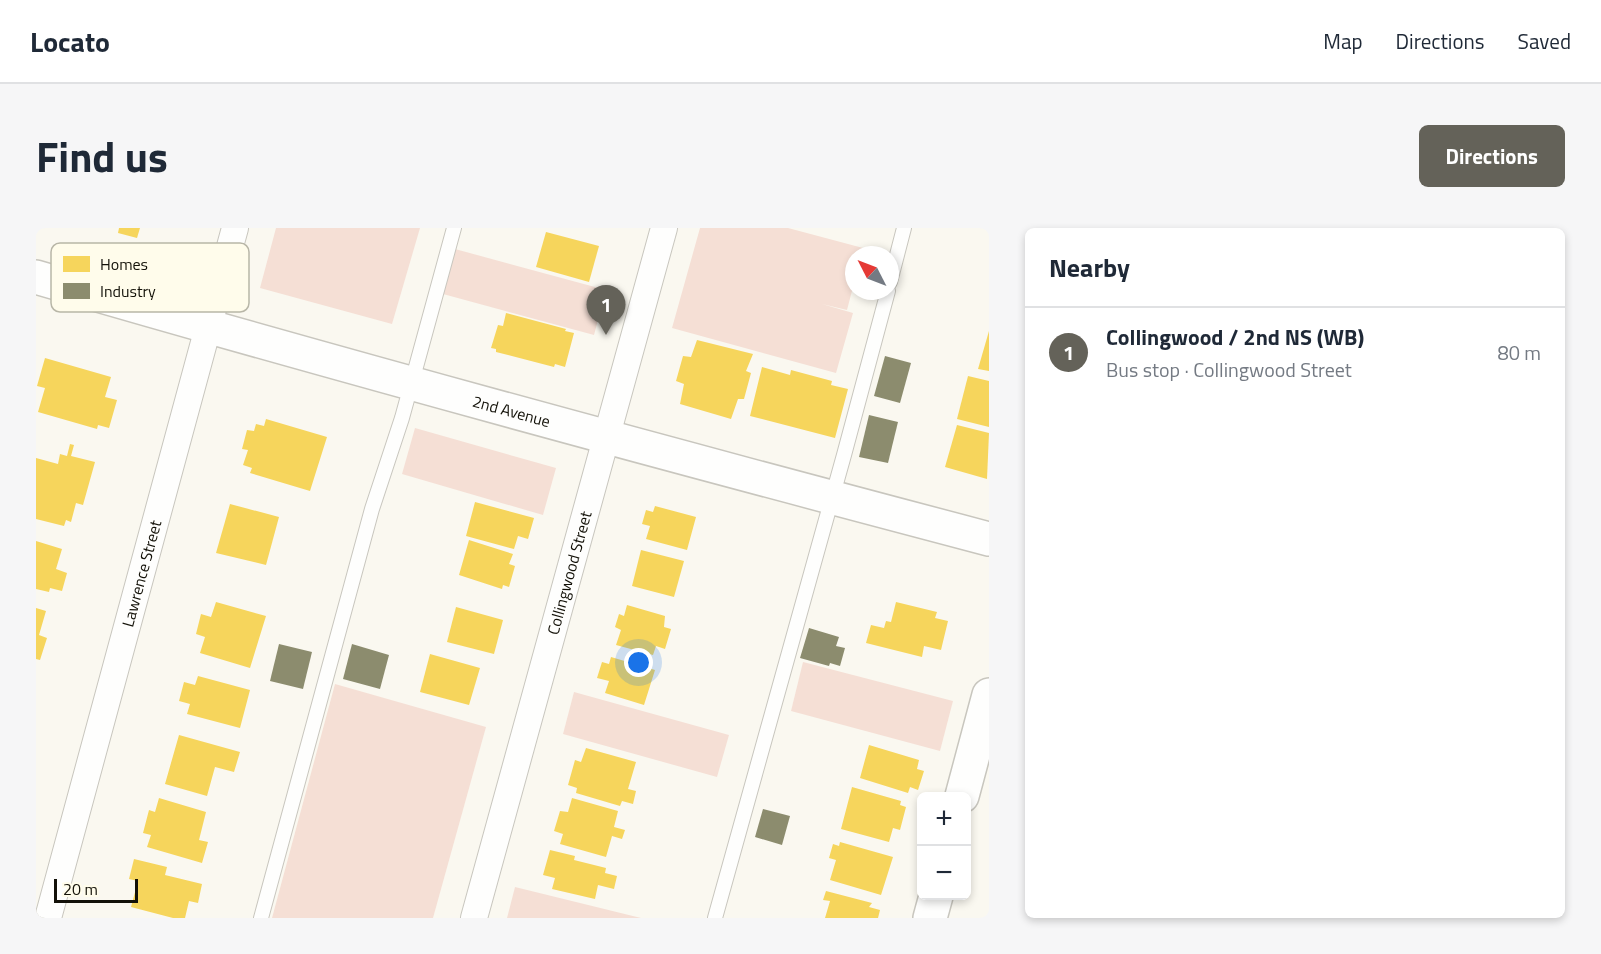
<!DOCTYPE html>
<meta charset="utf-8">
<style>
body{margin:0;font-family:"Titillium Web",sans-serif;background:#f6f6f7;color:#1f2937}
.controls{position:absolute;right:18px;bottom:18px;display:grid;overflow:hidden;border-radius:9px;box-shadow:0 3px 9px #0003}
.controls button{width:54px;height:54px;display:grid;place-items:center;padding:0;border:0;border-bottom:2px solid #e0e1e3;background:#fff;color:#1f2937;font:30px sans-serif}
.compass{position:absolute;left:809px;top:18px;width:54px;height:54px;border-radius:50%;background:#fff;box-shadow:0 3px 9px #0003;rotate:312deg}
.scale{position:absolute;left:18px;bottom:15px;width:84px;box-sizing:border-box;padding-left:6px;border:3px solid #131108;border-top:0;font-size:16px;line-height:21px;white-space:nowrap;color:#131108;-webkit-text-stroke:4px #fffceb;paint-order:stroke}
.you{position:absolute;left:603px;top:435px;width:21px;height:21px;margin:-15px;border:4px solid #fff;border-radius:50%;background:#1a73e8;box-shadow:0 0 0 9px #1a73e833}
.badge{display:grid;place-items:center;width:39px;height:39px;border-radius:50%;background:#646259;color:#fff;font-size:20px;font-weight:700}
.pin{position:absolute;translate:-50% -50px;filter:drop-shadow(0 2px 3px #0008)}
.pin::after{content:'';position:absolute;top:32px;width:21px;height:18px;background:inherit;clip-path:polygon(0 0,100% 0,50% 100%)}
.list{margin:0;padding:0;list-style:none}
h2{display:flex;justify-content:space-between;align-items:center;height:78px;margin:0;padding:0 24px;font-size:26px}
h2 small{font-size:20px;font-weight:400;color:#747a83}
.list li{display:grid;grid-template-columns:39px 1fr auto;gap:18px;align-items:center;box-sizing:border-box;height:90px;padding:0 24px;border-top:2px solid #e0e1e3}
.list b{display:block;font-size:22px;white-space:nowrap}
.list p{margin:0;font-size:20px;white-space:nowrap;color:#747a83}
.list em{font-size:20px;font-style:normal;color:#747a83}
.map{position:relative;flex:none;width:953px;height:690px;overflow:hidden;border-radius:9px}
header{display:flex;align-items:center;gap:36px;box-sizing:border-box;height:84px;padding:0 30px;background:#fff;border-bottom:2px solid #e0e1e3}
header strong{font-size:28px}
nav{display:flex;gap:33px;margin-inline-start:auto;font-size:21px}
.intro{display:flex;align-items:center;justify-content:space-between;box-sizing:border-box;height:144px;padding:0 36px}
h1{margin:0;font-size:42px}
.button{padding:15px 27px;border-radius:9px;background:#646259;color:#fff;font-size:21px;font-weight:700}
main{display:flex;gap:36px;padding:0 36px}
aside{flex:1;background:#fff;border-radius:9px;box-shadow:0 3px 9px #0003}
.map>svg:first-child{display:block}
</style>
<header>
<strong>Locato</strong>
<nav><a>Map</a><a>Directions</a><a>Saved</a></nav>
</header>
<div class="intro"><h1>Find us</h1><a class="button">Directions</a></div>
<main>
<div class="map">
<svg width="953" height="690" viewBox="0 0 953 690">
<rect width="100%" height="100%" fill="#faf8f0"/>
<g fill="#f5dfd5">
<polygon points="240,0 384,0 356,96 224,60"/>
<polygon points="664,0 752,0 827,20 825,27 818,27 818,55 811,82 786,76 817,85 800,145 636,100"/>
<polygon points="419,21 570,62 558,107 407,66"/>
<polygon points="379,200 520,240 507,287 366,246"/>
<polygon points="767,434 917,473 904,523 755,483"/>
<polygon points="299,456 450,499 397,690 236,690"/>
<polygon points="538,464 693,507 681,549 527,506"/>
<polygon points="479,659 605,690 471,690"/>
</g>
<g fill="#f6d55c">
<polygon points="83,0 104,0 101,10 82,5"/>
<polygon points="510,4 563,18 553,54 500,39"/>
<polygon points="470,85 530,101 529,103 538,105 529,139 519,136 518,139 460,124 460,121 455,120 462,97 467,98"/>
<polygon points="953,103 953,143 942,141"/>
<polygon points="661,112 717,126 710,143 715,145 708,171 702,171 695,191 644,176 648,156 640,153 647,128 655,129"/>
<polygon points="9,130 75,149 69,169 81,172 73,200 62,197 61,201 2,184 9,160 1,158"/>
<polygon points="726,139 754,147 755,142 796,153 795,157 812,161 799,210 714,188"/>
<polygon points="932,148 953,153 953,199 921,191"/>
<polygon points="230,191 291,209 274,263 214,245 216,240 207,237 212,222 206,221 211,202 218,203 220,196 228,198"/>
<polygon points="921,197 953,205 951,251 909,239"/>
<polygon points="34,216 38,217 35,228 59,234 47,277 40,275 35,294 30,292 28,298 0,291 0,230 22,236 24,226 31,228"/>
<polygon points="439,274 498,290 492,311 482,308 478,321 430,308"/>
<polygon points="194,276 243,289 230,337 180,325"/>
<polygon points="619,278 660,289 651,322 610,311 614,298 606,296 610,282 617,284"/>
<polygon points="433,312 477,326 473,336 479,338 473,359 467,357 466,361 423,347"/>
<polygon points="0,313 26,321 20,341 31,345 26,363 14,360 13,364 0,361"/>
<polygon points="605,322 648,333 638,369 596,358"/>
<polygon points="180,374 230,388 214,440 164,425 169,409 160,406 165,386 175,389"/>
<polygon points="860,374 901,384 899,390 912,393 905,422 888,418 886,429 830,415 835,397 848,400 850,393 855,394"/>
<polygon points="591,377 629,388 628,399 635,401 629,421 620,418 617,427 580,417 585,402 579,399 583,386 588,388"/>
<polygon points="420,379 467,392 458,426 411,414"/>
<polygon points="0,380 10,383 3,407 11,410 4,432 0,431"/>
<polygon points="394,426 444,440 433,477 384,464"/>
<polygon points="575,429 619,442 608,477 569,465 573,453 561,450 566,434 573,436"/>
<polygon points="162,448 214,462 204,500 151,486 154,476 143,473 148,454 159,457"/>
<polygon points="143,507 204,524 198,544 179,539 171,568 129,556"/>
<polygon points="833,517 883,532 881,541 888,543 882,562 874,559 872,565 824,550"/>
<polygon points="550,520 600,534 592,561 600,563 597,576 586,573 584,578 540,565 541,560 532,557 539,532 545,534"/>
<polygon points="816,559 865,573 864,577 870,579 864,602 857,600 853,614 805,601"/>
<polygon points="123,570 170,584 163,612 172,614 166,635 111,619 115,607 107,605 113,582 119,584"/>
<polygon points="536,570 582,583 578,599 589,602 586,611 576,608 570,629 524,616 527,606 518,603 524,583 532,584"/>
<polygon points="804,614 857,629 845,667 794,652 800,632 793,630 797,616 803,618"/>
<polygon points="514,622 539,628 538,632 570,640 569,645 581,648 578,661 562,657 559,671 516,661 519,650 507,647"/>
<polygon points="98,631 131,639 129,647 166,656 162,675 153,673 149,690 137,690 95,679 102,653 93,651"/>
<polygon points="790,663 836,675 833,679 844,682 842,690 789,690 794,673 787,672"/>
</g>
<g fill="#8c8c6e">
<polygon points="849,128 875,135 864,175 838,168"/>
<polygon points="833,187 862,194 852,235 823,229"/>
<polygon points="773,400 803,409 800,418 809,420 804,438 794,435 793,438 764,430"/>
<polygon points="243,416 276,424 267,461 234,453"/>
<polygon points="316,416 353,427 344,461 307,451"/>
<polygon points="727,581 754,588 746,617 719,609"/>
</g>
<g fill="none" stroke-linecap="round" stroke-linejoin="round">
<defs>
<g id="lane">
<polyline points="854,54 868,0"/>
<polyline points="225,690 336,281 366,190 418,0"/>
<polyline points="679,690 808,227 852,63"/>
</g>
<g id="street">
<path id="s1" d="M12 690 199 0"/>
<path id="s2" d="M438 690 628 0"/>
</g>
<g id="secondary">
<path id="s3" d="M0 49C316 141 634 227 953 311"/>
<polyline points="926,568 953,467"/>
<polyline points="894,690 900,668"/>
</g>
</defs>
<use href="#lane" stroke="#c8c6be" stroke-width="16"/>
<use href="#street" stroke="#c8c6be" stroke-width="28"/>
<use href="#secondary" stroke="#c8c6be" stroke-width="36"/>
<use href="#lane" stroke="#fefefd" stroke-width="14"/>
<use href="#street" stroke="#fefefd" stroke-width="26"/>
<use href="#secondary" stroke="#fefefd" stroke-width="33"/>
</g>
<g text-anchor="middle" stroke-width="6" stroke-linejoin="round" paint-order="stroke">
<g font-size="16" fill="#131108" stroke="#fffceb">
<text dy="6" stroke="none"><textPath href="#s3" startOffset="494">2nd Avenue</textPath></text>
<text dy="6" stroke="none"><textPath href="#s1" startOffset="357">Lawrence Street</textPath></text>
<text dy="6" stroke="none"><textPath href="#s2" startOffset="358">Collingwood Street</textPath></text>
</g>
</g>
<rect x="15" y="15" width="198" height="69" rx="9" fill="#fffceb" stroke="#b8b6a7" stroke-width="1.5"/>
<rect x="27" y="28" width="27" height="16" fill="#f6d55c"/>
<rect x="27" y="55" width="27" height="16" fill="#8c8c6e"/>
<g font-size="16" fill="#131108">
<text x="64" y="42">Homes</text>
<text x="64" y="69">Industry</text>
</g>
</svg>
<div class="controls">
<button>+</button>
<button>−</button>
</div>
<svg class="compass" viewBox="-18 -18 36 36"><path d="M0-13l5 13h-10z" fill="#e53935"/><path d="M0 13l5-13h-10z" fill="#747a83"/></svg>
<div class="scale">20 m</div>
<div class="you"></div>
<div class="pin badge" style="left:570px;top:107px">1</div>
</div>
<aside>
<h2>Nearby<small></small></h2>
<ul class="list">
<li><span class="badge">1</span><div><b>Collingwood / 2nd NS (WB)</b><p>Bus stop · Collingwood Street</p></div><em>80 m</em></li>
</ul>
</aside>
</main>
